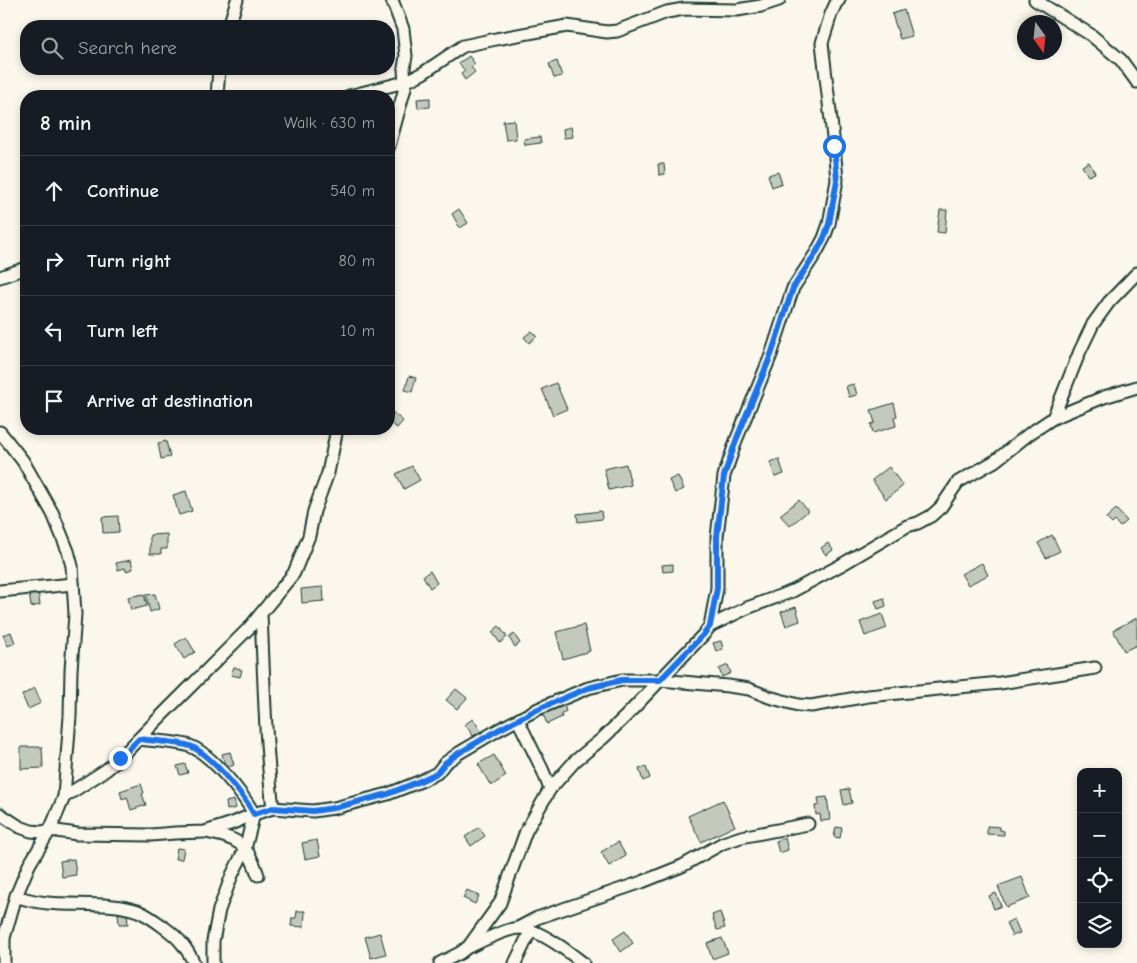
<!DOCTYPE html>
<meta charset="utf-8">
<style>
body{margin:0;font-family:"Comic Neue",sans-serif;background:#242831;color:#f1f3f6}
.controls{position:absolute;right:15px;bottom:15px;display:grid;overflow:hidden;border-radius:10px;box-shadow:0 2px 8px #0003}
.controls button{width:45px;height:45px;display:grid;place-items:center;padding:0;border:0;border-bottom:1px solid #363941;background:#171b24;color:#f1f3f6;font:25px sans-serif}
.compass{position:absolute;left:1017px;top:15px;width:45px;height:45px;border-radius:50%;background:#171b24;box-shadow:0 2px 8px #0003;rotate:165deg}
.stop{position:absolute;width:15px;height:15px;margin:-11px;border:4px solid #1a73e8;border-radius:50%;background:#fff}
.stop.end{background:#1a73e8;border-color:#fff;box-shadow:0 1px 5px #0008}
.list{margin:0;padding:0;list-style:none}
h2{display:flex;justify-content:space-between;align-items:center;height:65px;margin:0;padding:0 20px;font-size:21px}
h2 small{font-size:16px;font-weight:400;color:#9ea1a6}
.list li{display:grid;grid-template-columns:32px 1fr auto;gap:15px;align-items:center;box-sizing:border-box;height:70px;padding:0 20px;border-top:1px solid #363941}
.list b{display:block;font-size:19px;white-space:nowrap}
.list em{font-size:16px;font-style:normal;color:#9ea1a6}
.icon{flex:none;width:28px;height:28px;fill:none;stroke:currentColor;stroke-width:2;stroke-linecap:round;stroke-linejoin:round}
.map{position:relative;flex:none;width:1137px;height:963px;overflow:hidden}
.search{position:absolute;background:#171b24;box-shadow:0 2px 8px #0003;left:20px;top:20px;width:375px;height:55px;display:flex;align-items:center;gap:12px;box-sizing:border-box;padding:0 18px;border-radius:20px;color:#9ea1a6;font-size:19px}
.panel{position:absolute;background:#171b24;box-shadow:0 2px 8px #0003;left:20px;top:90px;width:375px;height:345px;border-radius:20px}
.map>svg:first-child{display:block}
</style>
<div class="map">
<svg width="1137" height="963" viewBox="0 0 1137 963">
<rect width="100%" height="100%" fill="#fbf7ec"/>
<filter id="ink" filterUnits="userSpaceOnUse"><feTurbulence type="fractalNoise" baseFrequency=".02" numOctaves="2"/><feDisplacementMap in="SourceGraphic" scale="10" xChannelSelector="R" yChannelSelector="G"/><feConvolveMatrix kernelMatrix="1 2 1 2 8 2 1 2 1" color-interpolation-filters="sRGB"/></filter>
<g filter="url(#ink)">
<g fill="#c4c9be" stroke="#1f3d34">
<polygon points="904,10 912,36 900,39 892,14"/>
<polygon points="469,56 475,64 471,67 475,72 465,80 461,74 465,71 459,63"/>
<polygon points="557,61 562,76 554,78 549,64"/>
<polygon points="430,98 430,107 418,108 417,99"/>
<polygon points="514,120 516,139 506,140 503,121"/>
<polygon points="571,127 573,137 564,138 563,129"/>
<polygon points="540,137 541,143 525,145 524,139"/>
<polygon points="1089,162 1095,173 1088,176 1082,166"/>
<polygon points="658,164 664,164 665,174 659,175"/>
<polygon points="778,172 782,183 772,187 768,175"/>
<polygon points="459,209 468,223 460,228 452,214"/>
<polygon points="940,210 947,210 945,233 937,232"/>
<polygon points="532,331 537,336 529,343 524,337"/>
<polygon points="409,376 416,378 412,392 405,390"/>
<polygon points="556,383 567,409 553,415 542,389"/>
<polygon points="854,384 857,395 849,397 846,386"/>
<polygon points="894,403 897,416 894,417 896,426 873,433 871,424 875,423 871,410"/>
<polygon points="391,411 403,421 397,428 389,422 389,414"/>
<polygon points="166,441 170,457 161,459 158,443"/>
<polygon points="779,459 784,474 775,477 770,462"/>
<polygon points="626,464 631,485 609,490 604,469"/>
<polygon points="412,466 420,480 404,489 396,474"/>
<polygon points="889,467 903,486 886,499 872,480"/>
<polygon points="678,476 684,489 675,493 669,480"/>
<polygon points="186,491 192,511 179,515 173,495"/>
<polygon points="799,500 808,511 790,526 780,515"/>
<polygon points="1116,509 1127,521 1120,527 1115,521 1112,524 1106,518"/>
<polygon points="601,511 602,519 578,522 577,514"/>
<polygon points="118,516 119,532 103,533 102,517"/>
<polygon points="167,534 167,549 161,549 161,554 150,554 150,535"/>
<polygon points="1052,535 1060,551 1046,558 1038,543"/>
<polygon points="828,543 833,550 826,555 821,548"/>
<polygon points="131,560 133,569 126,571 125,568 118,570 116,563"/>
<polygon points="982,563 988,575 968,585 961,574"/>
<polygon points="673,564 673,571 663,572 662,565"/>
<polygon points="430,571 437,583 430,588 423,576"/>
<polygon points="323,587 324,601 302,603 301,589"/>
<polygon points="38,591 40,605 31,607 29,592"/>
<polygon points="144,594 147,606 131,610 128,597"/>
<polygon points="155,594 159,609 150,612 146,595"/>
<polygon points="884,598 886,606 878,609 875,601"/>
<polygon points="796,607 800,621 786,626 781,612"/>
<polygon points="882,614 887,628 865,636 860,622"/>
<polygon points="1137,618 1137,645 1124,651 1113,630"/>
<polygon points="584,625 590,651 563,659 556,632"/>
<polygon points="499,626 507,637 500,643 492,632"/>
<polygon points="11,632 15,643 8,646 3,635"/>
<polygon points="514,634 520,643 515,647 509,638"/>
<polygon points="186,637 195,652 184,659 175,644"/>
<polygon points="721,641 723,649 716,651 713,643"/>
<polygon points="728,665 731,673 722,677 719,669"/>
<polygon points="234,667 242,670 240,677 231,675"/>
<polygon points="35,688 41,703 28,709 22,695"/>
<polygon points="456,689 467,698 457,709 446,700"/>
<polygon points="564,705 566,711 561,714 562,717 547,724 543,714"/>
<polygon points="473,719 481,731 473,736 465,724"/>
<polygon points="21,747 42,747 43,768 21,769"/>
<polygon points="230,752 234,765 226,768 222,754"/>
<polygon points="494,755 506,776 491,786 478,764"/>
<polygon points="185,764 188,773 180,775 177,766"/>
<polygon points="646,767 650,778 643,781 639,769"/>
<polygon points="141,784 144,793 142,794 146,805 131,810 127,797 122,799 120,791"/>
<polygon points="849,789 852,803 844,805 841,790"/>
<polygon points="827,797 830,820 821,821 820,814 816,815 815,806 819,805 818,798"/>
<polygon points="234,800 236,808 227,810 226,802"/>
<polygon points="723,800 735,826 701,842 688,816"/>
<polygon points="987,826 1000,827 1000,830 1004,831 1004,835 987,834"/>
<polygon points="479,827 485,836 471,846 465,837"/>
<polygon points="836,827 842,828 840,838 834,837"/>
<polygon points="785,838 788,850 779,853 776,841"/>
<polygon points="317,840 320,856 305,859 302,843"/>
<polygon points="618,842 626,856 609,866 601,852"/>
<polygon points="177,848 184,849 182,859 175,859"/>
<polygon points="74,859 76,875 62,877 60,861"/>
<polygon points="1022,877 1030,898 1006,907 998,886"/>
<polygon points="467,890 479,896 475,904 463,898"/>
<polygon points="996,893 1001,906 994,909 989,896"/>
<polygon points="297,911 305,911 304,927 291,926 292,918 296,918"/>
<polygon points="720,912 725,928 717,930 712,915"/>
<polygon points="118,913 127,913 128,924 119,924"/>
<polygon points="1014,919 1020,933 1012,936 1006,923"/>
<polygon points="625,931 633,943 621,952 613,939"/>
<polygon points="380,933 386,954 371,958 365,937"/>
<polygon points="722,938 728,953 712,959 707,943"/>
</g>
<g fill="none" stroke-linecap="round" stroke-linejoin="round">
<defs>
<g id="street">
<polyline points="1035,0 1091,35 1121,60 1137,82"/>
<polyline points="229,26 237,0"/>
<polyline points="217,96 219,69"/>
<polyline points="349,96 405,82 423,73 463,46 496,39 567,26 607,32 617,31 667,12 684,9 737,10 761,6 779,0"/>
<polyline points="389,146 405,88 404,68 406,56 403,29 392,0"/>
<polyline points="0,277 26,268"/>
<polyline points="1053,418 1080,351 1093,324 1109,302 1137,273"/>
<polyline points="0,432 23,461 53,514 68,551 72,566 75,614 71,670 70,716 64,797 50,830 29,865 16,896 4,938 4,963"/>
<polyline points="0,591 73,584"/>
<path d="M261 614C264 679 265 744 273 808"/>
<polyline points="710,626 747,608 793,591 841,565 907,526 918,523 931,516 941,507 958,482 995,461 1029,434 1053,418 1104,397 1137,387"/>
<polyline points="518,720 543,771 550,789"/>
<path d="M139 739C153 741 178 742 190 746 211 754 243 794 254 814L245 849 232 875 219 910 213 941V963"/>
<polyline points="64,797 106,770 120,758 162,715 249,628 294,573 309,536 314,511 328,473 337,429"/>
<polyline points="0,814 20,827 31,831 42,832 50,830 77,834 151,835 175,833 205,832 233,823 254,814 273,808 313,811 334,808 388,794 421,781 437,773 445,763 459,753 498,730 538,709 588,688 622,680 660,680 728,686 749,689 769,697 798,705 811,706 868,696 1000,683 1095,668"/>
<path d="M206 832C238 839 247 842 258 875"/>
<path d="M16 896C56 911 99 898 138 911 148 915 157 922 165 928 179 938 186 947 194 963"/>
<polyline points="518,928 537,918 642,882 682,866 723,843 741,837 808,824"/>
<path d="M471 946C481 941 509 928 519 928 537 928 569 952 583 963"/>
<polyline points="440,963 460,953 469,946 500,903 526,831 550,789 575,761 603,738 626,716 704,634 710,626 717,588 717,537 724,476 737,438 771,355 793,288 816,253 824,238 829,224 837,180 834,146 822,43 831,14 836,3 839,0"/>
<polyline points="515,963 531,930"/>
</g>
</defs>
<use href="#street" stroke="#1f3d34" stroke-width="15"/>
<use href="#street" stroke="#fbf7ec" stroke-width="11"/>
</g>
</g>
<g fill="none" stroke-linecap="round" stroke-linejoin="round" filter="url(#ink)">
<path stroke="#1a73e8" stroke-width="6" d="M120 758 139 739C153 741 178 742 190 746 210 754 243 794 254 814L273 808 313 811 334 808 388 794 420 781 437 773 445 763 459 753 498 730 538 709 588 688 622 680H660L704 634 710 626 717 588V537L724 476 737 438 771 355 793 288 816 253 824 238 829 224 837 180 834 146"/>
</g>
</svg>
<div class="controls">
<button>+</button>
<button>−</button>
<button><svg class="icon" aria-label="locate" viewBox="0 0 24 24"><circle cx="12" cy="12" r="6"/><path d="M12 2v4M12 18v4M2 12h4M18 12h4"/></svg></button>
<button><svg class="icon" aria-label="layers" viewBox="0 0 24 24"><path d="M12 4l9 5-9 5-9-5zM3 14l9 5 9-5"/></svg></button>
</div>
<svg class="compass" viewBox="-18 -18 36 36"><path d="M0-13l5 13h-10z" fill="#e53935"/><path d="M0 13l5-13h-10z" fill="#9ea1a6"/></svg>
<div class="stop" style="left:834px;top:146px"></div>
<div class="stop end" style="left:120px;top:758px"></div>
<div class="search"><svg class="icon" aria-label="search" viewBox="0 0 24 24"><circle cx="10" cy="10" r="6"/><path d="M15 15l6 6"/></svg>Search here</div>
<section class="panel">
<h2>8 min<small>Walk · 630 m</small></h2>
<ul class="list">
<li><svg class="icon" aria-label="ahead" viewBox="0 0 24 24"><path d="M12 20V5M6 11l6-6 6 6"/></svg><div><b>Continue</b></div><em>540 m</em></li>
<li><svg class="icon" aria-label="right" viewBox="0 0 24 24"><path d="M7 20v-9h11M14 6l5 5-5 5"/></svg><div><b>Turn right</b></div><em>80 m</em></li>
<li><svg class="icon" aria-label="left" viewBox="0 0 24 24"><path d="M17 20v-9H6M10 6l-5 5 5 5"/></svg><div><b>Turn left</b></div><em>10 m</em></li>
<li><svg class="icon" aria-label="arrive" viewBox="0 0 24 24"><path d="M6 21V4h12l-3 4 3 4H6"/></svg><div><b>Arrive at destination</b></div></li>
</ul>
</section>
</div>
